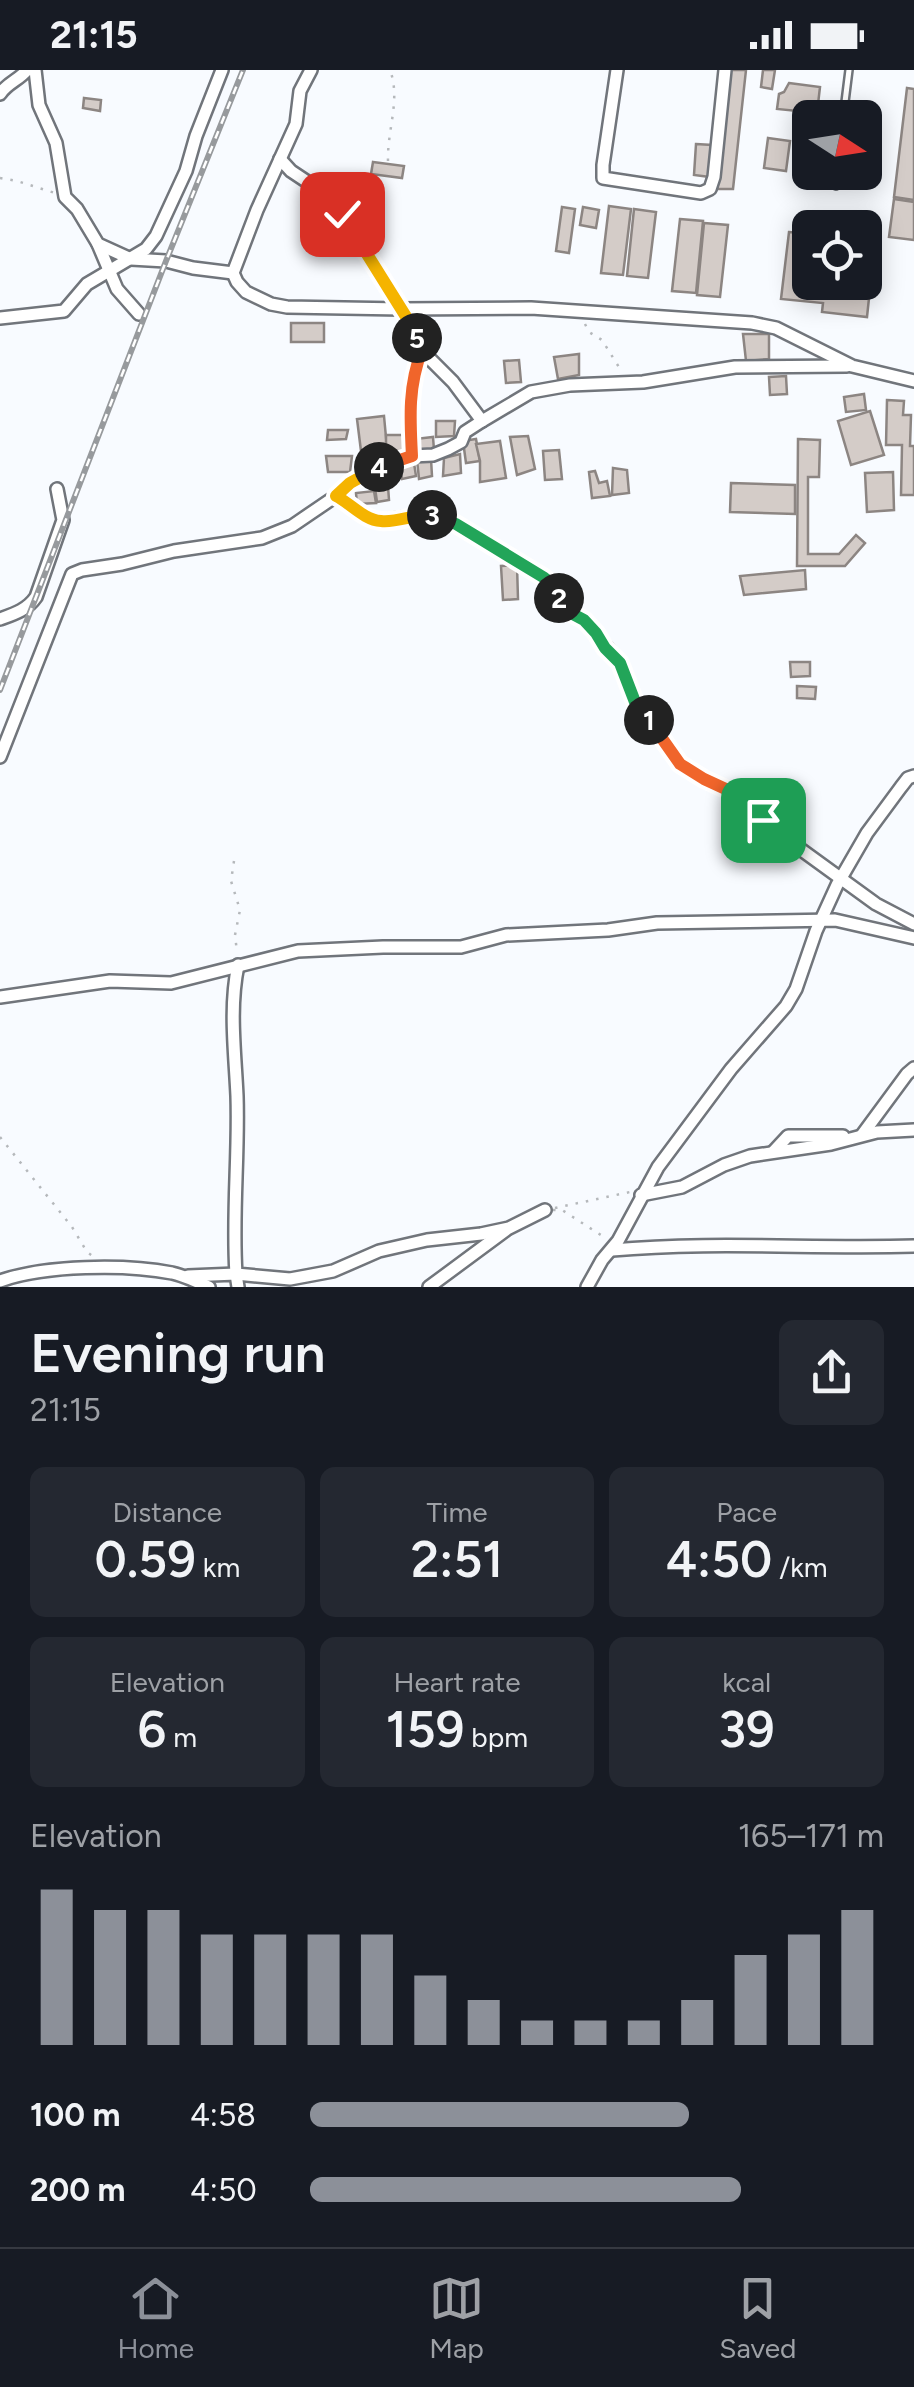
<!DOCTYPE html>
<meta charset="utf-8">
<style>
body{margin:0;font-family:Figtree,sans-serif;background:#242831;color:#f1f3f6;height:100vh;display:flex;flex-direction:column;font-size:38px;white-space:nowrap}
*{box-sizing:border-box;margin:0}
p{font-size:32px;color:#9ea1a6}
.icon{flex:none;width:55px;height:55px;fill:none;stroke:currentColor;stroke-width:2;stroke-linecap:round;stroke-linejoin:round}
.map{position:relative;height:1217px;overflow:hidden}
.sheet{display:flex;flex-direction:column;background:#171b24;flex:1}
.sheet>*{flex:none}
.needle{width:65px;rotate:102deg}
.fabs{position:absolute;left:792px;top:30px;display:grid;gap:20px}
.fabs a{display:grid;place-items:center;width:90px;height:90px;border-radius:15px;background:#171b24;box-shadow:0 5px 25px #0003;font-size:50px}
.pin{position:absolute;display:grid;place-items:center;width:85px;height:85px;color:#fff;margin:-42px;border-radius:20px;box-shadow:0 5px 15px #0006}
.km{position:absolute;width:50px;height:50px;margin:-25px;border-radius:50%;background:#222;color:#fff;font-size:28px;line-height:50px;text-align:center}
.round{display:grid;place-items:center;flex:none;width:105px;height:105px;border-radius:15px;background:#242831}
.headline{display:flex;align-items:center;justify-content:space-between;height:170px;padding:0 30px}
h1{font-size:55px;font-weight:600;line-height:75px}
.metrics{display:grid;grid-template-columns:repeat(3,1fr);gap:15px;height:170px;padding:10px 30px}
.metrics div{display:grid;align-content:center;border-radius:15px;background:#242831;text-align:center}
.metrics b{font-size:50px;font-weight:600}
.metrics small{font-size:28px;font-weight:400}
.metrics p{font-size:28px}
.chart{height:280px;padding:20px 30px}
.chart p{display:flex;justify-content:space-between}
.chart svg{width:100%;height:180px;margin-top:10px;stroke:#8c9099;stroke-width:6}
ul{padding:0 30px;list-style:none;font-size:32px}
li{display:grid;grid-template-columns:160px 120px 1fr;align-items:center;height:75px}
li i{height:25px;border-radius:12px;background:#8c9099}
.status{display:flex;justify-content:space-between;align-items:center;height:70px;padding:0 50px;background:#171b24;direction:ltr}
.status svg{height:28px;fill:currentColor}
.tab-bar{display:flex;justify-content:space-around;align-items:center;height:140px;border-top:2px solid #363941;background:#171b24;font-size:28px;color:#9ea1a6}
.tab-bar a{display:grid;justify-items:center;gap:5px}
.tab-bar .on{color:#8c9099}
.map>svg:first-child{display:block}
</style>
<div class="status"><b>21:15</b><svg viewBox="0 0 49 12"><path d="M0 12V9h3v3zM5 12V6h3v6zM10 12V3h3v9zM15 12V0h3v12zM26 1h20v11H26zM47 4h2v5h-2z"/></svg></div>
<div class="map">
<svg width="914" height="1217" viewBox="0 0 914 1217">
<rect width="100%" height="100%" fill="#f8fbff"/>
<g fill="#d4ccc8" stroke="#8c8582" stroke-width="2.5">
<polygon points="730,0 746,0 733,119 717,119"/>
<polygon points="763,0 775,0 772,19 761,17"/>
<polygon points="789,13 820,17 817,43 777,39 779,24 784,22"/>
<polygon points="907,18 914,19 914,130 894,127"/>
<polygon points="84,28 101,30 100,41 83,38"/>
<polygon points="768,68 790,71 786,101 764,98"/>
<polygon points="696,74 712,75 710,107 694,105"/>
<polygon points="373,92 404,96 402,108 371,104"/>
<polygon points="894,129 914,132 914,170 889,167"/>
<polygon points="609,136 631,139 623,205 601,203"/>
<polygon points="562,137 575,139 569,183 556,181"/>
<polygon points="583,137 599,140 596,158 580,155"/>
<polygon points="634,139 656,142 648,208 627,206"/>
<polygon points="680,149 703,151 696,223 672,221"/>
<polygon points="704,153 728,155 720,227 697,225"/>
<polygon points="789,162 810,164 810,212 865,212 865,170 875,172 867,247 822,242 823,233 781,229"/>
<rect x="291" y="253" width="33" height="19"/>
<polygon points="743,264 769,264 769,289 746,291"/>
<polygon points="579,284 579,305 558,309 554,287"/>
<polygon points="519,290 521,312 506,313 504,291"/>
<polygon points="786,306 787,324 770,325 769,307"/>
<polygon points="864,324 866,340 846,342 844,327"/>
<polygon points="887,330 904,331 903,345 911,345 910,376 914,376 914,425 901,425 902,375 886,375"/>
<polygon points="870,341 884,385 851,395 838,351"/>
<polygon points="384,346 387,378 361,381 357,349"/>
<polygon points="436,351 455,351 454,366 436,367"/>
<polygon points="328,360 348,360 346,369 327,370"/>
<polygon points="386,365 403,365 406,383 386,382"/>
<polygon points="528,366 535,399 517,405 510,367"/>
<polygon points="433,367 434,380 415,380 415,369"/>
<polygon points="476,369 480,391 466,393 463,371"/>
<polygon points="798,369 820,370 819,407 808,407 808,484 839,484 856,465 865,473 845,496 797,496"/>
<polygon points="500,371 506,408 480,412 480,391 476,374"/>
<polygon points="559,380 562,409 545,410 543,381"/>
<polygon points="460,384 461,403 443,406 444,388"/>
<polygon points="326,386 352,386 350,402 328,402"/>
<polygon points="431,389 432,406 419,409 417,390"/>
<polygon points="414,393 416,406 402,409 400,395"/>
<polygon points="613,398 627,400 629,423 612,425"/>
<polygon points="595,401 599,413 607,411 610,426 592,428 589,402"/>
<polygon points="893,402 894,440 867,442 865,403"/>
<polygon points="731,413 795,415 795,444 730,442"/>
<polygon points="388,416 389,430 377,432 375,418"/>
<polygon points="374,421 376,433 357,434 356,423"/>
<polygon points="517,495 518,529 503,530 501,496"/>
<polygon points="805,500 806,519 744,525 740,506"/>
<polygon points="790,592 810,592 810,606 791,607"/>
<polygon points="797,616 816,617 815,629 797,628"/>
</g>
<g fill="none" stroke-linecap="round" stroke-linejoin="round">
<g stroke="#71757b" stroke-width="10">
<g id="lane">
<polyline points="843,48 849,0"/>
<polyline points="836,116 837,102"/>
</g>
</g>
<g stroke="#71757b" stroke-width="16">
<g id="street">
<polyline points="35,0 39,35 56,73 65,127 77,139 98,174 131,189 166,191 193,198 233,203"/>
<polyline points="311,0 300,21 296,54 257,140 233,203 237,212 246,222 271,234 287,237 401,239 531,238 752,253 776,258 852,296 914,311"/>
<polyline points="617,0 603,95 603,108 701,123 710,119 714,107 725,0"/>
<path d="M0,24C7,13 19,10 27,0"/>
<polyline points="280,89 291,101 309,113 342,144 410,253 422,281 453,312 482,351"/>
<polyline points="98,174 117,219 139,244"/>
<polyline points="0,248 64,241 87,214 146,179 156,166 186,101 196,66 222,0"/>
<path d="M412,386C410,349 409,315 422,281"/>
<polyline points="336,426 350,413 395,390 412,386 433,385 448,379 461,372 465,362 482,351 531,322 570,315 643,312 735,297 847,296"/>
<path d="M0,549C14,544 27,540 36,527L63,450L57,419"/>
<polyline points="0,687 72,504 82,500 122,494 174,481 262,468 292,456 336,426 370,448 381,451 426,444 456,454 547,510 553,517 563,536 584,550 620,593 635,632 680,694 703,709 730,721 752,744 876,834 914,854"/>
<path d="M238,895C229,938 235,982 237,1026C239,1085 232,1145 236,1204L290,1209L333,1201L379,1181L427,1170L481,1164L509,1158L545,1140"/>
<polyline points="0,927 110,911 171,913 298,881 383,877 461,877 506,865 608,860 657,853 835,850 914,868"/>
<polyline points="862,1065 907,1004 914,998"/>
<polyline points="774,1081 788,1066 843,1066"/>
<polyline points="641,1125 682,1117 724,1095 750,1086 831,1074 877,1062 914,1060"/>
<path d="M612,1180C712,1171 813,1179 914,1176"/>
<polyline points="188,1206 236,1204 238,1217"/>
<path d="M0,1211C45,1195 125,1194 172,1203C185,1206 197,1212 209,1217"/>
<polyline points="429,1217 506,1160"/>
<polyline points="587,1217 602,1190 618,1171 658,1097 731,999 786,936 796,919 816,861 837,815 867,763 901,717 908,708 914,706"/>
</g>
</g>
<g stroke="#b5b8bb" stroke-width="2.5" stroke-dasharray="2.5 8" stroke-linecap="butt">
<path d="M388,91C387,60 401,29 390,0"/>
<polyline points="0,108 17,111 55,123"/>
<polyline points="585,254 589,262 602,270 622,302"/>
<polyline points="234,791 231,811 240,840 235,865 237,882"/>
<polyline points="0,1067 72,1157 87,1182 94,1187"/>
<polyline points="555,1138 630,1122"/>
<polyline points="553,1140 562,1140 607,1169"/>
</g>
<use href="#lane" stroke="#fff" stroke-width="5"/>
<use href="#street" stroke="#fff" stroke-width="11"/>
<g stroke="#979a9d" stroke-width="6">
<polyline id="rail" points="0,620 166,191 243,0"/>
</g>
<use href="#rail" stroke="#fff" stroke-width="2.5" stroke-dasharray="8" stroke-linecap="butt"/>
</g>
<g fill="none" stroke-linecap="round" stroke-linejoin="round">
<g stroke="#fff" stroke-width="20">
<polyline id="split-1" points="649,650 680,694 704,709 730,721 752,744 763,750"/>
</g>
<g stroke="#fff" stroke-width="20">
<polyline id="split-2" points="559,528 567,541 584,550 596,563 605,578 620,593 635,632 649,650"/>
</g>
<g stroke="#fff" stroke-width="20">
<polyline id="split-3" points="432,445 456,454 543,507 552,514 559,528"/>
</g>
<g stroke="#fff" stroke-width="20">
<path id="split-4" d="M379,397L350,413L336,426C350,433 364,450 381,451C397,453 414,444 432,445"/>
</g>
<g stroke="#fff" stroke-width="20">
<path id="split-5" d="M379,397L412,386C410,348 408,316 422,280L417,268"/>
</g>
<g stroke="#fff" stroke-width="20">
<polyline id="split-6" points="342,144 410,253 417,268"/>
</g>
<use href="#split-1" stroke="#f0652b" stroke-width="12"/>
<use href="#split-2" stroke="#22a559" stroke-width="12"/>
<use href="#split-3" stroke="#22a559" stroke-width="12"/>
<use href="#split-4" stroke="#f5b400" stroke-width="12"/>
<use href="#split-5" stroke="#f0652b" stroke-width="12"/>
<use href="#split-6" stroke="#f5b400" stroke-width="12"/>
</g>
</svg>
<div class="fabs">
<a><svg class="needle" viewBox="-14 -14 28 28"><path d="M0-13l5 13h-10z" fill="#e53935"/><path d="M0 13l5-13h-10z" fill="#9ea1a6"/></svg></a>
<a><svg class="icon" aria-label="locate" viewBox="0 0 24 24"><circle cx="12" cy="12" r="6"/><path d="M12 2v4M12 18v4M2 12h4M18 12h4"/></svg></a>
</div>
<div class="pin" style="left:763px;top:750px;background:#1e9e55"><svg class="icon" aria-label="arrive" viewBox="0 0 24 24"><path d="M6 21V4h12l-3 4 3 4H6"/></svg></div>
<div class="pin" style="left:342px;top:144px;background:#d93025"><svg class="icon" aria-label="check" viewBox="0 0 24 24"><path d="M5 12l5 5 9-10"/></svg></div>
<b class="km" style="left:649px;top:650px">1</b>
<b class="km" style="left:559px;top:528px">2</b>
<b class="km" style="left:432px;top:445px">3</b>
<b class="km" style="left:379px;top:397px">4</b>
<b class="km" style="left:417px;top:268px">5</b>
</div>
<section class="sheet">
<div class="headline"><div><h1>Evening run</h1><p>21:15</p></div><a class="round"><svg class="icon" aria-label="share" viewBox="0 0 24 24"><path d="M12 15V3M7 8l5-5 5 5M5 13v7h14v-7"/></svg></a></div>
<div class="metrics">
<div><p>Distance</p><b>0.59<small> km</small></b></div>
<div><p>Time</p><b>2:51</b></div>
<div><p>Pace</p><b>4:50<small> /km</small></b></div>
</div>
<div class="metrics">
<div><p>Elevation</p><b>6<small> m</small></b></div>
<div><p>Heart rate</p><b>159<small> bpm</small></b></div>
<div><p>kcal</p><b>39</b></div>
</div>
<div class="chart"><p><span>Elevation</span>165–171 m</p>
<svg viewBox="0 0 160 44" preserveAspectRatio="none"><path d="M5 44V6M15 44V11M25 44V11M35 44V17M45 44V17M55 44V17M65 44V17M75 44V27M85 44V33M95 44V38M105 44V38M115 44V38M125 44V33M135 44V22M145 44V17M155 44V11"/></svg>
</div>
<ul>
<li><b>100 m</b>4:58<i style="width:66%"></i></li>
<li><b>200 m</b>4:50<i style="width:75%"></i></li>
</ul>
</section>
<nav class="tab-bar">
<a class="on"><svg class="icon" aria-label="home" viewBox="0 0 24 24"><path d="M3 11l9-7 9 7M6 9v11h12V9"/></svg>Home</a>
<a><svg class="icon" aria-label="map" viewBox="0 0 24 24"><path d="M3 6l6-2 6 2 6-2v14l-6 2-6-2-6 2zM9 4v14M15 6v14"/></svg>Map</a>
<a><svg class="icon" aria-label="saved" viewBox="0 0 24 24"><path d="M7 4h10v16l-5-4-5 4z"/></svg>Saved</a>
</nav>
